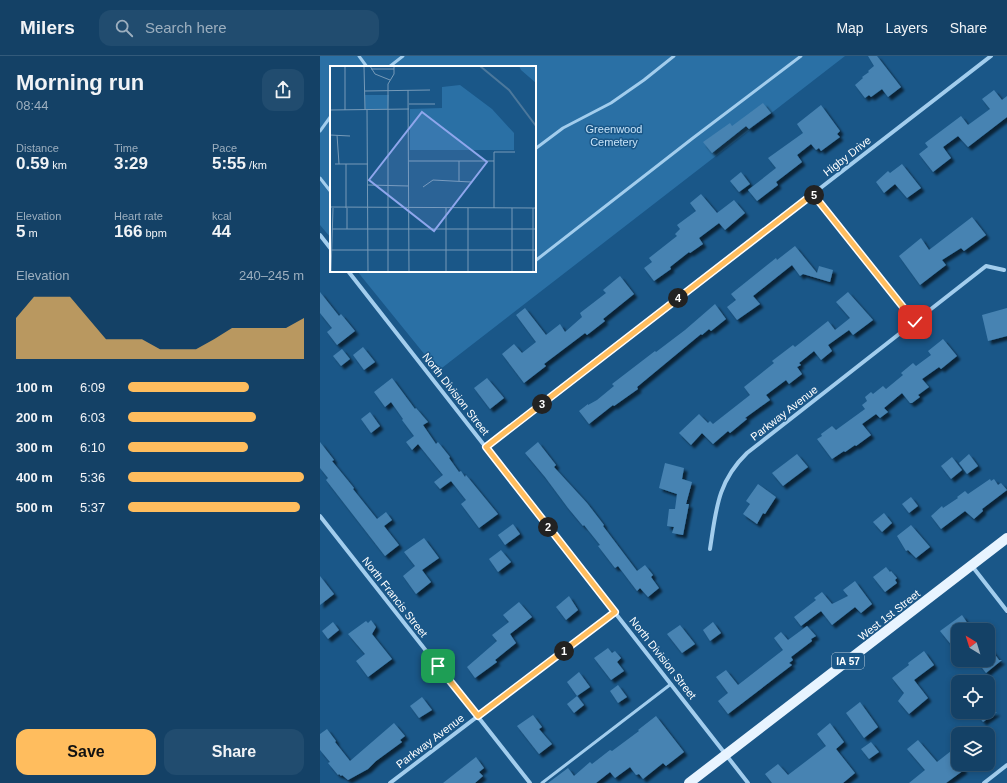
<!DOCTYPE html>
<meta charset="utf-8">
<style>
body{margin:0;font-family:Arial,sans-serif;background:#214c6f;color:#f1f3f6;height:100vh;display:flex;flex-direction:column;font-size:15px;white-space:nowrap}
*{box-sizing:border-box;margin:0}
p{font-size:13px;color:#9dafbf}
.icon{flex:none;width:22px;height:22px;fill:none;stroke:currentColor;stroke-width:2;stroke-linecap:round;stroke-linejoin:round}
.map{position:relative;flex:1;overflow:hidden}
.details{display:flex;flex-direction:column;background:#144166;width:320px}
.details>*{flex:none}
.needle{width:26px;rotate:322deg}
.tools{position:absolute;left:631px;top:567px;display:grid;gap:8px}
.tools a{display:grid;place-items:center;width:44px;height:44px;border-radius:8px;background:#144166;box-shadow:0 2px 6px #0003,0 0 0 1px #335a7a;font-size:20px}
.pin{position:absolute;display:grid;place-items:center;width:34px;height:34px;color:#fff;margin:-17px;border-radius:8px;box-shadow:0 2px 6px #0006}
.km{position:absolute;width:20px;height:20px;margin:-10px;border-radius:50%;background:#222;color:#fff;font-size:11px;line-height:20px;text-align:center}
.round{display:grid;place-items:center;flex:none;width:42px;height:42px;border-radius:12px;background:#214c6f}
.head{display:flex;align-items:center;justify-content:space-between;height:68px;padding:0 16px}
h1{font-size:22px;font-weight:800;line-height:30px}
.metrics{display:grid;grid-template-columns:repeat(3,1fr);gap:6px;height:68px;padding:4px 16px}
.metrics div{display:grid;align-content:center}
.metrics b{font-size:17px;font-weight:800}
.metrics small{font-size:11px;font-weight:400}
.metrics p{font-size:11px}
.chart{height:112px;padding:8px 16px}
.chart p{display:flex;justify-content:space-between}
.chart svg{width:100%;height:72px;margin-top:4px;fill:#ffbd5e;opacity:.7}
.primary-button{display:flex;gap:8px;margin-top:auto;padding:8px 16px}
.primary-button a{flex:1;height:46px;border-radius:12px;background:#ffbd5e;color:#111;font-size:16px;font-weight:800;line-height:46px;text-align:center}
.primary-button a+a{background:#214c6f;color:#f1f3f6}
ul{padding:0 16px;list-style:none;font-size:13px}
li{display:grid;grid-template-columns:64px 48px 1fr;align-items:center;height:30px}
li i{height:10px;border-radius:5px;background:#ffbd5e}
header{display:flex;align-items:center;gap:24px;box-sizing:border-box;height:56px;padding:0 20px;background:#144166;border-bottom:1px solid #335a7a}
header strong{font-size:19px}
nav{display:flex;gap:22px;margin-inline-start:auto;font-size:14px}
.search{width:280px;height:36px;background:#214c6f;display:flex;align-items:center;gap:10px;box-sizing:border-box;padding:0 14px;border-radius:12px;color:#9dafbf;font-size:15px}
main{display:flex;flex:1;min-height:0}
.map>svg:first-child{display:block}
</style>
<header>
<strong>Milers</strong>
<div class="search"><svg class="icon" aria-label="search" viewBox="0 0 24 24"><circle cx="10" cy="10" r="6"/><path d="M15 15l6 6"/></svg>Search here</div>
<nav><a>Map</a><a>Layers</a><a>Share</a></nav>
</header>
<main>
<section class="details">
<div class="head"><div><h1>Morning run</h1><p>08:44</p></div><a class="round"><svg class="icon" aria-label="share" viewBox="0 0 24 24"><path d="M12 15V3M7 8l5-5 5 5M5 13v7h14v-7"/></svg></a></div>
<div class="metrics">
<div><p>Distance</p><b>0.59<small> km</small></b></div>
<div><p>Time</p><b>3:29</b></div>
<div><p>Pace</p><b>5:55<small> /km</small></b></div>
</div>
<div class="metrics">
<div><p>Elevation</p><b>5<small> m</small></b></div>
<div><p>Heart rate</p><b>166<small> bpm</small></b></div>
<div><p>kcal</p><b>44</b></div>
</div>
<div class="chart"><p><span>Elevation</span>240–245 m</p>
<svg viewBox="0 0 160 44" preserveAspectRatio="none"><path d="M0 44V19L10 6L20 6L30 6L40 19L50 32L60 32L70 32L80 38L90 38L100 38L110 32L120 25L130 25L140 25L150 25L160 19V44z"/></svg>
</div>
<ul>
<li><b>100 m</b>6:09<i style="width:69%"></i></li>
<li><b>200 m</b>6:03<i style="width:73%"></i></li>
<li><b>300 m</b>6:10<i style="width:68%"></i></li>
<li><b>400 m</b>5:36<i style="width:100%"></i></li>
<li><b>500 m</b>5:37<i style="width:98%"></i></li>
</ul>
<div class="primary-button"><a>Save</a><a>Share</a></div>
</section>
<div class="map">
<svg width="687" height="727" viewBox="0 0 687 727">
<defs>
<filter id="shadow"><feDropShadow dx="3.5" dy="3.5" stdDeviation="1" flood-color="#0009"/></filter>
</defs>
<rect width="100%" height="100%" fill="#1a5788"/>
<polygon fill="#2a70a5" points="0,0 525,0 118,315 37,215 215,215 215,11 11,11 11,182 0,169"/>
<g fill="#4783b2" filter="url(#shadow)">
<polygon points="548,0 557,0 581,31 568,41 562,33 551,41 549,39 545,42 535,29 543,22 542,21 549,16 548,15 554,10"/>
<polygon points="674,34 682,44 687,40 687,61 648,91 638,80 623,91 631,102 613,116 599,98 608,91 605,87 641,60 648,69 670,53 662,43"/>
<polygon points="443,47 451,57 429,73 426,70 392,97 383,86 410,67 412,70"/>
<polygon points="501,49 520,75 517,78 520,81 501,95 499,92 496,94 491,88 477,99 482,106 456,126 458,129 437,145 428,134 456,112 448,102 483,77 477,68"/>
<polygon points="582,108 601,132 587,142 575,128 564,137 556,126 568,115 570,117"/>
<polygon points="421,116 430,128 419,136 410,125"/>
<polygon points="381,138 397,157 414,144 425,157 405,174 399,167 379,182 383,188 370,197 369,196 350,211 351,213 334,225 324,212 332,206 329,202 357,180 355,178 360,173 357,169 376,155 370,147"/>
<polygon points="652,161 666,179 644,195 641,192 622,204 626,209 600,229 579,200 601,182 609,194"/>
<polygon points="475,190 497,217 499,210 513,214 510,226 483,218 480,220 472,209 433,240 440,248 417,264 407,251 416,244 411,238 456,202 457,204"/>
<polygon points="300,220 314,238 283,263 285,265 267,279 265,277 224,308 226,310 204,327 182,298 194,288 202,297 216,286 196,259 205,252 226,279 240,268 245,276 262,261 260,257 286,237 283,234"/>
<polygon points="0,236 19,260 21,258 35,275 17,289 7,276 12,272 0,257"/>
<polygon points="528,236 553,264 533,279 529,274 508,289 512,295 501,304 494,295 479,307 481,309 477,311 482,318 469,328 466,324 446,339 450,344 425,362 427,363 410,377 408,375 393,388 382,377 371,389 359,377 379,358 388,367 390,365 393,368 430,339 424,331 454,307 452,305 473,289 475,291 508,265 515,274 530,262 516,246"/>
<polygon points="395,248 406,263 391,275 389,273 382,279 381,278 317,331 318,333 294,350 293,349 269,368 259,355 268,348 268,349 277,344 294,330 292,328 335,295 336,296 365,274"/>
<polygon points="687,252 687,280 668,285 662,259"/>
<polygon points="623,283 637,300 621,313 619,311 602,323 609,331 598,339 600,341 592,347 590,347 582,337 564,352 568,356 560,362 556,358 542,368 551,379 536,390 535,389 525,396 524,395 512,403 497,383 502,380 501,378 512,370 516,374 545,353 542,349 547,345 545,341 551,336 553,338 563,330 566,333 583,319 581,317 593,307 596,310 611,299 608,295"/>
<polygon points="43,291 55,306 44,314 33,299"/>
<polygon points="22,293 30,303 21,310 13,300"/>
<polygon points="72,322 95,353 96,352 108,366 103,369 116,388 118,386 130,401 129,402 139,416 141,415 145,421 146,419 178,458 159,472 141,448 146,444 131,425 120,433 114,426 123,419 98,388 92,394 86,386 94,380 82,364 83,363 71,346 65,351 54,336"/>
<polygon points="167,322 184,342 170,353 154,332"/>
<polygon points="50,356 60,370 51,377 41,363"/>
<polygon points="0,386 14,404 12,405 34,432 33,433 57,463 66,456 72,464 64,470 79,489 65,500 6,424 8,422 0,412"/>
<polygon points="218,386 236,409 234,411 267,447 284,469 283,470 317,515 325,509 333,519 331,521 339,532 328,541 320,532 317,535 298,510 295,512 278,490 280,489 264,469 263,470 248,452 225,421 205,397"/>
<polygon points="477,398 488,411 463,430 452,417"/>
<polygon points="649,398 658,410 647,418 639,407"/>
<polygon points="632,401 642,414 631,423 621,410"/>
<polygon points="345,407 364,412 362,423 372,426 366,448 369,448 363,479 352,477 354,471 347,470 349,453 355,453 357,438 339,432"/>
<polygon points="670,423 671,425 674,423 678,429 681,427 687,434 662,453 663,455 654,463 645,455 621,473 611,460 622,450 623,452 638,442 637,441 645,435 648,438"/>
<polygon points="438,428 456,441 445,458 443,457 437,468 423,458 430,448 426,445"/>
<polygon points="591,441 598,450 589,457 582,448"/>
<polygon points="564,457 572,467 562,476 553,466"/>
<polygon points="193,468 200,478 185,489 178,479"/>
<polygon points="591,469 610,491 596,502 588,494 586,495 577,480"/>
<polygon points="104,482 119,502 102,514 111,526 96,538 83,520 95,510 84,496"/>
<polygon points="181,494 191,506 178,516 169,503"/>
<polygon points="566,511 570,516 571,515 577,522 575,524 577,527 565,536 553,521"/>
<polygon points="0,520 14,538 0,549"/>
<polygon points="535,525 552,548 541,557 535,551 512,569 501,555 481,570 474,561 496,544 494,542 502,536 512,548 528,540 523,534"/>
<polygon points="249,540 258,554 246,564 236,551"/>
<polygon points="199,546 212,561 190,578 196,587 175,604 177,606 155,622 147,611 177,585 172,579 189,566 183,559"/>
<polygon points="642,559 652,574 638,574 638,587 633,591 620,575"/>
<polygon points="51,564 56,571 52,578 72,603 48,621 36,605 45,598 28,578 46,565 48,567"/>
<polygon points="13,566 19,574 8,583 2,575"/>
<polygon points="393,566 401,577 390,585 383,574"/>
<polygon points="360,569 375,588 362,597 347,578"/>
<polygon points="487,570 496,580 491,583 492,585 471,601 473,604 469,607 472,609 408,658 398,645 408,637 396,621 406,614 418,629 463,594 454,582 461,576 468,584"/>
<polygon points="668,589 679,604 682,604 666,617 656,604 668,604"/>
<polygon points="288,592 292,597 295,595 301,602 297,606 304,615 291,624 274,602"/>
<polygon points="604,595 614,609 594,624 608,642 589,658 578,645 584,637 572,622 589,609 588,607"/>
<polygon points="259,616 270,631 257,640 247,626"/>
<polygon points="298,629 307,641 298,647 290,635"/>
<polygon points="257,640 264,649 254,657 247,648"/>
<polygon points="102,641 112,654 99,662 90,650"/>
<polygon points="540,646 558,671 544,682 526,657"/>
<polygon points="655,656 677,656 663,666"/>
<polygon points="213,659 222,671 219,673 232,688 219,698 197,670"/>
<polygon points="336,660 364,696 346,710 343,707 323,723 319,718 316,719 310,711 295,722 290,716 276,727 228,727 248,712 254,720 270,706 272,708 290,694 292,695 319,675 318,674"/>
<polygon points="74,667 85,680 80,684 82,686 56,705 48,713 28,724 22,719 21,720 19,718 18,719 8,707 10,706 0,694 0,678 7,673 16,685 15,686 30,705"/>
<polygon points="510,667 524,686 516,693 535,717 523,727 452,727 445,718 458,708 468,719 506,690 497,678"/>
<polygon points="598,684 617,706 631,695 638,705 638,708 640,708 644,714 626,727 589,727 605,714 587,693"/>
<polygon points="551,686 559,696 549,703 541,693"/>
<polygon points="156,701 164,712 159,716 163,720 155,727 123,727"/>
</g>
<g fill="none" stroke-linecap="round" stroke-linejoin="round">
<g stroke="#a2cded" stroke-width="3">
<polyline points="39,0 47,11"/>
<polyline points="69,11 83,0"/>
<polyline points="0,75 11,60"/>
<polyline points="215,93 243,72 291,47 324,24 354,0"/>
<polyline points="0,122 11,136"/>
<polyline points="215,205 373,82 481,0"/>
<polyline points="222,727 351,628"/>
</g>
<g stroke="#a2cded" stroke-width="4">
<polyline points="493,138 595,266"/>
<polyline points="0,179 11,193"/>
<polyline points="28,215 428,727"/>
<polyline points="166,391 671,0"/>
<polyline points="0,460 210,727"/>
<path d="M390,493C396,455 397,426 427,397L666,210L684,214"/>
<polyline points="652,510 687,555"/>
<polyline points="70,727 295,556"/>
<polyline points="664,727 687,709"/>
</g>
<polyline stroke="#e8f4ff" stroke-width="10" points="369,727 687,482"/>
</g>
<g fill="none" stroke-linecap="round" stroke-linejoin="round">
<g stroke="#fff" stroke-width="8">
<polyline id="route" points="118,610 158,660 295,556 166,391 493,138 595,266"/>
</g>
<use href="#route" stroke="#ffbd5e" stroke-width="5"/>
</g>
<g text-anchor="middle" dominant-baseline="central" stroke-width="3" stroke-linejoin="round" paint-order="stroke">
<rect fill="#1a5788" stroke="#bacddb" stroke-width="1" x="512" y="597" width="32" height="16" rx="3"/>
<g font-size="10" font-weight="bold" fill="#fff">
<text x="528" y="605">IA 57</text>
</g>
<g font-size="11" fill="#c8e4f9" stroke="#1a5788">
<text x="294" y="73">Greenwood<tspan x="294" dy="13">Cemetery</tspan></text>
</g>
<g font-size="11" fill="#fff" stroke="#1a5788">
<text transform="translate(527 100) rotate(-38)">Higby Drive</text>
<text transform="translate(136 338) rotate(52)">North Division Street</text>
<text transform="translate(464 357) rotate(-38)">Parkway Avenue</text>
<text transform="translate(75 541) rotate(52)">North Francis Street</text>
<text transform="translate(569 559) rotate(-38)">West 1st Street</text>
<text transform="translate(343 602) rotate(52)">North Division Street</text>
<text transform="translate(110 685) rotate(-37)">Parkway Avenue</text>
</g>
</g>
<g transform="translate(10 10)">
<rect width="206" height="206" fill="#1a5788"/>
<path d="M189,0H206V17L191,4ZM130,19L162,43L184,67V84H80V43L112,42V21ZM35,29H59L58,43L35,44Z" fill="#2a70a5"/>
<path fill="none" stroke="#4c789c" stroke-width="2" d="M150,0L179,24L206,60"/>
<path fill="none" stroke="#769ab8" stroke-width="1" d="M34,0L35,44M40,0L45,8L60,14M41,3H64M78,24L79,206M35,25L100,24M79,38H105M37,43L38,206M0,44L79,43M15,44V0M0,69L20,70M7,69L9,98M79,95H164M129,95V115M5,98H38M38,119L79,120M93,121L103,114L141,116M0,141L206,142M16,142V98M164,142V86H185M2,163H206M17,163V142M1,184H206M116,205V142M138,205V142M1,206L3,142M58,206V18L64,8V0M84,206H206M182,206V142M203,206V142"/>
<path fill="#8ea6ec" fill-opacity="0.15" stroke="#8ea6ec" stroke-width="2" d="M92,46L157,96L104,165L39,114Z"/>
<rect width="206" height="206" fill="none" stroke="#fff" stroke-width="2"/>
</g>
</svg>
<div class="tools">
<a><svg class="needle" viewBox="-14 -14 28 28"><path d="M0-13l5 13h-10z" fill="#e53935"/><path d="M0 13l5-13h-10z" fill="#9dafbf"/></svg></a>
<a><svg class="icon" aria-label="locate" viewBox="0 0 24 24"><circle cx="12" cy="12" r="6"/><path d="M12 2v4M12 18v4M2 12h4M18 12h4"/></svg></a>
<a><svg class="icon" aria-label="layers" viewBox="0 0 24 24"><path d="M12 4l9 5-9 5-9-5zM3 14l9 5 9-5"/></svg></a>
</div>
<div class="pin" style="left:118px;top:610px;background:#1e9e55"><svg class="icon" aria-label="arrive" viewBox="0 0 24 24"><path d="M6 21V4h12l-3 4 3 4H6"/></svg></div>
<div class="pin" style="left:595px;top:266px;background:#d93025"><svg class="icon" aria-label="check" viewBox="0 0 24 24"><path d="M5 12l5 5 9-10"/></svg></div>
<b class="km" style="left:244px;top:595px">1</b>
<b class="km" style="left:228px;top:471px">2</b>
<b class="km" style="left:222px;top:348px">3</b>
<b class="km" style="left:358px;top:242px">4</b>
<b class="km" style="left:494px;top:139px">5</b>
</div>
</main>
